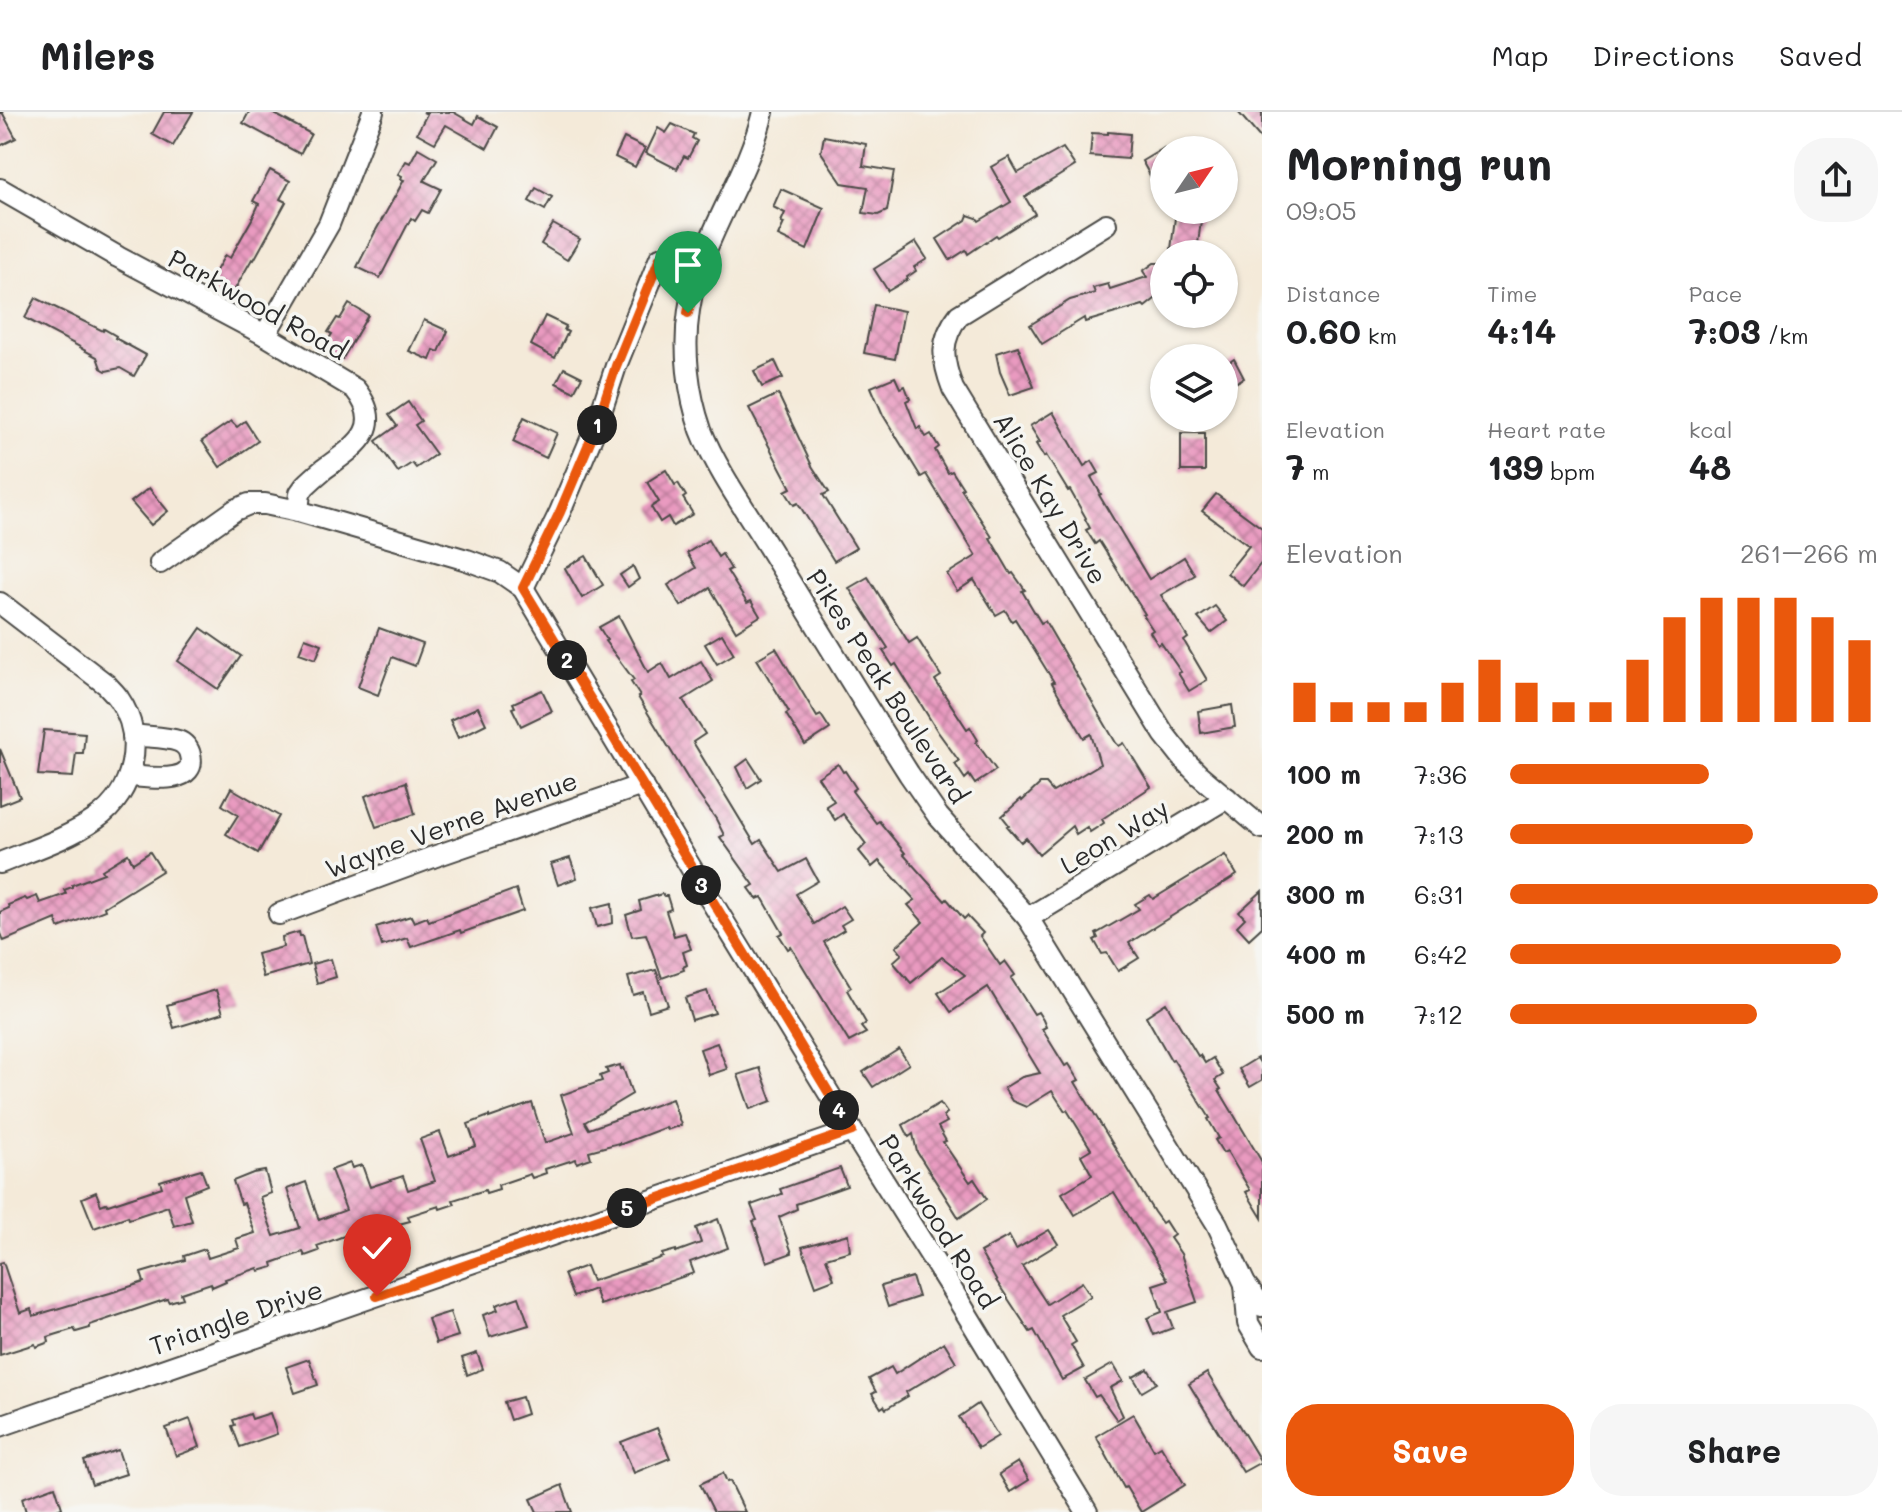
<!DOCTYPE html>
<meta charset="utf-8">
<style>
body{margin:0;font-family:Mali,sans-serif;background:#f6f6f6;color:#202124;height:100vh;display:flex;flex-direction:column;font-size:30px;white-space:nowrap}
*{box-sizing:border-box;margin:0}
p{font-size:26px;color:#757577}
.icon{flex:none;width:44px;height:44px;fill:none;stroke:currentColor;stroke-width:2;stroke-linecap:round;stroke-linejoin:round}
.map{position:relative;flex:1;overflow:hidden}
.panel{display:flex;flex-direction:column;background:#fff;width:640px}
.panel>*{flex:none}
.needle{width:52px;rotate:55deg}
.fabs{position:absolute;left:1150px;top:24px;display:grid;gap:16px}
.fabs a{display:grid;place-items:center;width:88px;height:88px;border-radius:50%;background:#fff;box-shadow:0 2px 6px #0004;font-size:40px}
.pin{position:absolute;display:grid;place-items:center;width:68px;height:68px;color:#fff;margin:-82px -34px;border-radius:50% 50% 50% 0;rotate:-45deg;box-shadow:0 0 8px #0007}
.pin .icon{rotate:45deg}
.km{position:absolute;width:40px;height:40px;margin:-20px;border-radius:50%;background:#222;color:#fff;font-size:22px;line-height:40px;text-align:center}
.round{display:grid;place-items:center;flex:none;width:84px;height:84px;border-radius:32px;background:#f6f6f6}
.head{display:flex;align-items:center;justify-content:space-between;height:136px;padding:0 24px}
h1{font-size:44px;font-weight:700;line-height:60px}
.stats{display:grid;grid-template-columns:repeat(3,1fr);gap:12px;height:136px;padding:8px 24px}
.stats div{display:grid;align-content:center}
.stats b{font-size:34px;font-weight:700}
.stats small{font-size:22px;font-weight:400}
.stats p{font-size:22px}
.chart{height:224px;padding:16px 24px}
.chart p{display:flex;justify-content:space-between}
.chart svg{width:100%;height:144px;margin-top:8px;stroke:#ea580c;stroke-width:6}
.primary-button{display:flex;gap:16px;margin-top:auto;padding:16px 24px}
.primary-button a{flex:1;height:92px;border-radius:32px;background:#ea580c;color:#fff;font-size:32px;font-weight:700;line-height:92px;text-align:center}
.primary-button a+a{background:#f6f6f6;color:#202124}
ul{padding:0 24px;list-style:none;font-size:26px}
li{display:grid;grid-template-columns:128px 96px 1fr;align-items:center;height:60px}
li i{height:20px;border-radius:10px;background:#ea580c}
header{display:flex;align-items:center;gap:48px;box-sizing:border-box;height:112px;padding:0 40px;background:#fff;border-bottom:2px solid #e0e0e0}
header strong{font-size:38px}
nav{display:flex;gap:44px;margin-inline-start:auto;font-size:28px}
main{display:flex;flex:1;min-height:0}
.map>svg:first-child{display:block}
</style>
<header>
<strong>Milers</strong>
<nav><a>Map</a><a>Directions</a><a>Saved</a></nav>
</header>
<main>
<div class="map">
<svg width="1262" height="1400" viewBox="0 0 1262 1400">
<defs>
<pattern id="building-cross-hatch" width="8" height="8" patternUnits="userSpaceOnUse" patternTransform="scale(2)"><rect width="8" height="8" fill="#e99ac0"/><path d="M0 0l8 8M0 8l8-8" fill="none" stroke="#bd7e9c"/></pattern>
</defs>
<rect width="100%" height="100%" fill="#f6f6f2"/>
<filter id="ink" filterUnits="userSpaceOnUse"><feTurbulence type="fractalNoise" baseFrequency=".0125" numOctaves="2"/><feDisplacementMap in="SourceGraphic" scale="16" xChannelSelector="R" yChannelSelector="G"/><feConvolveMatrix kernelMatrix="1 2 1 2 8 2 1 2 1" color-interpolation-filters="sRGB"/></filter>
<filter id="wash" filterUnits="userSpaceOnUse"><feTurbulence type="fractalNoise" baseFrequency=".006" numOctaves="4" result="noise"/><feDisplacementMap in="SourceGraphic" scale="32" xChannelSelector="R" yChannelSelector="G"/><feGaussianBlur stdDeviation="1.8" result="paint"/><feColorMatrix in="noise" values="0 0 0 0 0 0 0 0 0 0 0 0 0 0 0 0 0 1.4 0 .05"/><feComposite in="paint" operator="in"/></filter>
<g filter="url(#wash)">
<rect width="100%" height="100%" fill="#f4ead9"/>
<g id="blocks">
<g fill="url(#building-cross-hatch)">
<polygon points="0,0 2,0 16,26 0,34"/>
<polygon points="164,0 193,0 173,34 152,22"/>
<polygon points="249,0 271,0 311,22 300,42 243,11"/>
<polygon points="423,0 453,0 474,12 478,4 498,15 487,36 446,13 435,31 417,21 427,2"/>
<polygon points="1238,0 1262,0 1262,28"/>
<polygon points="672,12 694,22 692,26 697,29 688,46 684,44 677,57 646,41 658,16 666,21"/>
<polygon points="1108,20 1130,22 1128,47 1090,44 1092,21 1108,22"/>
<polygon points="824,24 866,32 863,54 894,59 887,99 878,103 863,101 868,75 842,71 821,40"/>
<polygon points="624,26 645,36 635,55 615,45"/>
<polygon points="418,36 437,47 424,69 441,77 428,101 422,98 415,109 411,106 380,166 357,155 375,120 404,68 401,67 402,64 398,62 406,49 410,51"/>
<polygon points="1063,36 1075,54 1025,85 1035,102 998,125 996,123 968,142 966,138 950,148 937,127 966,108 968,103 977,106 979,109 1011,90 991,55 1009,45 1018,61"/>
<polygon points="1164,36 1164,60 1152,67 1142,49"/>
<polygon points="270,58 290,69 280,87 286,90 254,148 252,147 235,177 238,179 231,190 206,176 225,143 230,146 252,107 259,92 253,89"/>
<polygon points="536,76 552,85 545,98 529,89"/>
<polygon points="781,77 824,96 807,138 778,124 784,111 781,110 785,101 773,95"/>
<polygon points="1176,98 1202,100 1197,140 1171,137"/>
<polygon points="553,112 580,127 567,148 541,132"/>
<polygon points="916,130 927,147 914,155 916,159 907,165 908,167 888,179 874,157"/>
<polygon points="1154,151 1159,151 1164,157 1164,189 1160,183 1145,195 1143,193 1085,210 1084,206 1042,232 1030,213 1070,188 1095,181 1093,176 1108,172 1110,177 1147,165 1143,159"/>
<polygon points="36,186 103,219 104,217 116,224 115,226 146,243 134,264 120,256 106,259 101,256 97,245 82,237 82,236 25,206"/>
<polygon points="349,192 368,203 342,248 323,237 332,222 328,220 337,206 340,207"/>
<polygon points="874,193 904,199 895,247 864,241"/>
<polygon points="545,204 566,214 564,218 568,220 555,246 531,233"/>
<polygon points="424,208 448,219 439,240 434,238 430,248 409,239"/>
<polygon points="1018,234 1034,275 1010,283 1000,260 996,241"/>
<polygon points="1234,247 1244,266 1224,277 1224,254"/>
<polygon points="775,249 783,266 762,275 754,259"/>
<polygon points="564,256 582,265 574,280 556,271"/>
<polygon points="895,265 900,276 905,274 910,287 906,289 917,317 920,315 926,325 931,322 939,335 935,338 948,361 952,359 963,376 961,377 992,425 990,426 1011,462 1013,461 1025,478 1022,479 1041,511 1045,509 1116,631 1119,634 1124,631 1151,675 1102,707 1104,711 1090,720 1087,715 1076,722 1072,714 1039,742 1026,726 1021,730 1007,714 1009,713 1002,704 1021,687 1022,689 1040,672 1046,672 1053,680 1100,652 1091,622 1084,626 1052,571 1054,570 1015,507 1012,509 1005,498 996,503 974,468 957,479 947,462 976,444 926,362 921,365 883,303 871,275"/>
<polygon points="778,282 812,354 829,380 823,383 856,436 834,449 798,391 794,393 785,379 791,376 749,296"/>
<polygon points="408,290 421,309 415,313 436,342 416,356 412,351 398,360 376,329 397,314 389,303"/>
<polygon points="1053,300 1084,354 1092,349 1099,361 1091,365 1101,382 1099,383 1149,467 1184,445 1195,463 1161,483 1188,526 1184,529 1207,568 1189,579 1178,561 1181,560 1161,531 1158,533 1150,520 1153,518 1143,503 1145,502 1099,429 1095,432 1086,418 1090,416 1085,407 1086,406 1070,378 1068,379 1046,343 1044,345 1036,332 1040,330 1030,314"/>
<polygon points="524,305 557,321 546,346 513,330"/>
<polygon points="231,309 237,315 245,309 258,329 220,355 202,329"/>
<rect x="1181" y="321" width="24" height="38"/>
<polygon points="666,358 675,373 678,371 686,384 683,386 693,402 673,414 668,405 660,410 651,395 659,390 647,370"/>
<polygon points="149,376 168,399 151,413 131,390"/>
<polygon points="1216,382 1262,416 1262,450 1243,474 1227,461 1249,434 1202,399"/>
<polygon points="708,428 718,445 722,442 731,457 727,459 747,491 751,489 760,504 736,519 710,476 681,494 668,473 696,456 687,441"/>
<polygon points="586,444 603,473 582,486 565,456"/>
<polygon points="633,454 639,467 628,475 620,463"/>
<polygon points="868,465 909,531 917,526 941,564 935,568 967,617 970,615 978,628 976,630 996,658 975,672 969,663 965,667 955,652 959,649 938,620 896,552 893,554 883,539 888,536 849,476"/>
<polygon points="1215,494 1227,509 1211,521 1198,506"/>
<polygon points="619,504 648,560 662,551 671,567 701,549 713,569 683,588 705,622 693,630 755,732 761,728 782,760 806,747 818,769 796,782 814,812 842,794 851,807 841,813 844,818 824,830 851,875 847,878 866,911 861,915 866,921 849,930 791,835 788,837 779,823 783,821 762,785 757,787 749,776 754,773 720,725 724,723 716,707 693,675 638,585 640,584 631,570 634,568 605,529 607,528 599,515"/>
<polygon points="201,516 241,544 218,577 178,549"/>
<polygon points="379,516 423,532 415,554 392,545 378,583 358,575"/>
<polygon points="722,522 734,542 717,552 705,532"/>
<polygon points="305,526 322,532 316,547 299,541"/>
<polygon points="776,536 817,605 821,603 830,617 805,633 786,602 789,600 757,547"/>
<polygon points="542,578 552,599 521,614 512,596 515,595 513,591"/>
<polygon points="1232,593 1235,615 1201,621 1198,599"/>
<polygon points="478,595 486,612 458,626 450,608"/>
<polygon points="44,618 85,621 83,641 76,641 73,665 38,663"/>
<polygon points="0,637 20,685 0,693"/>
<polygon points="748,647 761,667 747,676 737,655"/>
<polygon points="838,652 843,660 845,659 856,676 852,679 876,711 879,709 905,741 903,742 945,789 947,787 964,807 967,804 983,821 980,824 1000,853 1005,849 1015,863 1011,866 1034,902 1038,900 1043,908 1046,915 1042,917 1065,954 1069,952 1079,968 1075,970 1154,1100 1162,1111 1165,1109 1174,1123 1170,1126 1181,1142 1197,1190 1167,1200 1173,1216 1154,1223 1147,1206 1162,1200 1153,1173 1168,1168 1114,1080 1075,1103 1062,1081 1092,1063 1081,1043 1091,1037 1067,998 1065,999 1052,979 1026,995 1012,989 1004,976 1022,965 1040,961 988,875 951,900 938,881 965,863 942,845 911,871 893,850 902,842 896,835 923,810 908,793 915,788 879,749 872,755 859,739 866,732 843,702 835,708 826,694 834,689 818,665"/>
<polygon points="406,670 415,702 376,715 365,684"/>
<polygon points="231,676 279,704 258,741 226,722 238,703 222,693"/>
<polygon points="150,740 162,759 104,795 105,798 59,816 56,807 4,829 0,819 0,800 9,796 8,793 25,786 27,788 37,784 40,791 66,782 64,778 72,775 72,773 104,761 102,758 128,742 133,751"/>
<polygon points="1225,743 1237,763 1129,831 1139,846 1118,859 1107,841 1102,842 1094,828 1098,826 1096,822 1139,797 1135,792 1150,783 1153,787"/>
<polygon points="570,746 577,766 558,773 551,752"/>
<polygon points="516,777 523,799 461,821 460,818 411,835 407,826 382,834 376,815 411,804 414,810 427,805 429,809"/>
<polygon points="1262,779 1262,815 1249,827 1237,814 1245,806 1239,800"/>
<polygon points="662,782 664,784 667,784 671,797 666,799 674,824 685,821 691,837 683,840 687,853 683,855 684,858 662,866 646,822 632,824 626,803 641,798 639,789"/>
<polygon points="612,791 613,811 597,815 592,796"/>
<polygon points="299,820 300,824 302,824 309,852 263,865 257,842 283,835 282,825"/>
<polygon points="331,847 336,865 317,871 312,852"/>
<polygon points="656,858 668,893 649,899 643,880 633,883 628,865"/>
<polygon points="216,878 223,901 174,916 167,893"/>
<polygon points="707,879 715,901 692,908 685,886"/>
<polygon points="1166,891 1198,944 1200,943 1205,951 1213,946 1223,963 1215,968 1221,977 1219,978 1262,1050 1262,1106 1246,1080 1250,1078 1227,1039 1223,1041 1215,1028 1219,1026 1208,1007 1210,1006 1173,947 1171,948 1146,904"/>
<polygon points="717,931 727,957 709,963 700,937"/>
<polygon points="899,937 909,952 873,975 863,960"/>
<polygon points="1257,946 1262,954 1262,968 1250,975 1239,957"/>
<polygon points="620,953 621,957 623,956 632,982 585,1010 589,1017 672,987 681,1013 667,1018 666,1015 619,1033 619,1031 589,1039 591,1046 577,1051 576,1047 545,1057 546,1061 532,1066 530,1062 498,1073 499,1077 486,1081 485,1078 453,1088 455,1092 440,1097 439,1094 408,1104 410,1109 395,1113 394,1109 344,1124 317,1134 319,1139 305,1144 303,1140 272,1151 273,1155 259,1159 258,1156 225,1167 226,1169 212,1175 211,1171 181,1181 183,1186 169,1190 167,1187 90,1213 90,1216 76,1220 74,1217 48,1225 49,1230 36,1235 35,1232 0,1243 0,1151 3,1150 20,1201 31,1197 33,1204 110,1181 144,1170 141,1161 185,1148 184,1144 205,1137 208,1146 239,1136 236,1127 255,1121 244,1091 241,1092 233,1069 253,1061 265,1059 271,1081 260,1085 274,1124 300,1116 287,1077 306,1070 319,1108 346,1098 331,1058 350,1051 352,1056 362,1053 370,1075 403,1064 408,1078 435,1069 420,1027 440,1020 449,1044 476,1034 468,1012 489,1004 489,1006 532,991 545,1031 574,1021 561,983 602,969 600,964 608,961 606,957"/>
<polygon points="760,956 772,989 750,997 738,963"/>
<polygon points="940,991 947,1001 943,1004 947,1010 938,1015 946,1029 943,1030 970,1070 974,1067 987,1087 959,1106 917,1040 913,1022 909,1025 903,1013"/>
<polygon points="840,1056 847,1074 796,1092 797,1097 779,1105 792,1141 767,1150 753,1109 757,1108 751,1093 782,1082 780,1077"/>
<polygon points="201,1057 207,1073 184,1082 192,1109 174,1114 168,1094 129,1107 128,1104 94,1116 82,1086 96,1080 101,1093 106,1091 108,1093 162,1075 160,1069"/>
<polygon points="718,1107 728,1136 690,1150 694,1161 600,1193 594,1177 573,1185 564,1162 586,1154 592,1169 643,1152 663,1145 662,1142 676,1138 676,1140 701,1131 696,1116"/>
<polygon points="1049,1118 1058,1132 1022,1154 1047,1192 1082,1170 1091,1184 1060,1203 1076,1230 1071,1233 1084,1256 1062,1268 1034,1218 1030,1220 997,1170 980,1140 1009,1124 1016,1137"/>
<polygon points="848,1122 850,1139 826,1146 834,1167 816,1174 802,1135"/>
<polygon points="912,1165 918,1185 888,1195 881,1174"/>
<polygon points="519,1185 529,1213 490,1225 483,1203 498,1198 496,1193"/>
<polygon points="450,1200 458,1224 436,1231 428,1207"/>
<polygon points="944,1230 956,1250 906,1280 908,1284 886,1297 884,1294 881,1296 872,1282 876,1280 869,1267 891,1255 895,1262"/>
<polygon points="477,1241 483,1257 467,1263 462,1246"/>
<polygon points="309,1247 318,1273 295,1281 286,1255"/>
<polygon points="1113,1252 1123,1269 1110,1276 1123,1304 1117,1308 1099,1283 1095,1285 1085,1268"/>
<polygon points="1148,1257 1157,1271 1142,1280 1133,1265"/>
<polygon points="1207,1261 1261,1350 1243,1360 1189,1272"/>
<polygon points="522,1285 527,1302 510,1308 504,1290"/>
<polygon points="978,1292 998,1324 978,1336 959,1305"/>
<polygon points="270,1301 277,1322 240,1335 232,1314 235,1313 233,1308 250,1302 252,1307"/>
<polygon points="1133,1302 1154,1338 1161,1334 1185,1373 1141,1400 1126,1375 1124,1376 1096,1324"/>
<polygon points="190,1307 200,1335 176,1344 166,1316"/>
<polygon points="657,1316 670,1346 634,1361 621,1330"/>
<polygon points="118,1338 126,1362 92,1373 84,1349"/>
<polygon points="1018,1350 1029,1368 1010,1380 999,1362"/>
<polygon points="723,1361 727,1370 730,1369 745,1400 714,1400 700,1372"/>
<polygon points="562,1373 572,1400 537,1400 531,1387"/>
<polygon points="55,1374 62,1396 51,1400 26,1400 22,1386"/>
</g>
</g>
</g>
<g filter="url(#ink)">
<use href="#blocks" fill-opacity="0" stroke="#494845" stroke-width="2"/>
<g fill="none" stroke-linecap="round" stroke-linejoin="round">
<g stroke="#494845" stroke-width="24">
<g id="street">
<path d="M763,0C747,69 699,127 689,198C683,237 688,281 701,318C716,357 749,403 771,439C817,514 862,588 909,662L938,704L1028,806L1217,1112L1245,1172L1262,1194"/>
<path d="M0,77L118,145L265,223L355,277C387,317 354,335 324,357C318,362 311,368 305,374L300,381L298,399"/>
<path d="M1106,112L959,203C939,229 942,248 953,277L1164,622L1186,650L1199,663L1262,716"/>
<polyline points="265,223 329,112 373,0"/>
<polyline points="160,451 235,398 249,392 265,392 298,399 467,448 500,460 523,476 702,774 852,1019 949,1173 1087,1400"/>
<polyline points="523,476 560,400 596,315 616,254 660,146 698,159"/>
<path d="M0,491L107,573C111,578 116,582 119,587C146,626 134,681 96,707C67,727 32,738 0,751"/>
<path d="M130,664C147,665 198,674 190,643C189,637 184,631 178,629C167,625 146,625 133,623"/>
<polyline points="279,802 433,745 642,673"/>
<polyline points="1028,806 1227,686"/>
<polyline points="1245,1172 1248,1211 1262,1235"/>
<polyline points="0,1314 852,1019"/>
</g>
</g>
<use href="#street" stroke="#fff" stroke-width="20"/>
</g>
</g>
<g fill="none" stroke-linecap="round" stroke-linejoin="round" filter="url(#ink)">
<g stroke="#fff" stroke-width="16">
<polyline id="route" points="377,1184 852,1019 523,476 560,400 596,315 616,254 660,146 698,159 688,201"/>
</g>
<use href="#route" stroke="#ea580c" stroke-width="10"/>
</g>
<g text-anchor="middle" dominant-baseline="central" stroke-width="7" stroke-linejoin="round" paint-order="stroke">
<g font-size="26" fill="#2b2b2b" stroke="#f6f6f2">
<text transform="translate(258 192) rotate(29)">Parkwood Road</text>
<text transform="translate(1051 386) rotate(59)">Alice Kay Drive</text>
<text transform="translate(888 574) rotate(57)">Pikes Peak Boulevard</text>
<text transform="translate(451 712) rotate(-20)">Wayne Verne Avenue</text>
<text transform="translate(1114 724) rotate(-31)">Leon Way</text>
<text transform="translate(939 1109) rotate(58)">Parkwood Road</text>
<text transform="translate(236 1205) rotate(-19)">Triangle Drive</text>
</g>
</g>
</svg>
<div class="fabs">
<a><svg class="needle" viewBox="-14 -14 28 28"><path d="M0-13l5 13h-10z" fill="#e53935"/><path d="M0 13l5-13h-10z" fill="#757577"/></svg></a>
<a><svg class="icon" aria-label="locate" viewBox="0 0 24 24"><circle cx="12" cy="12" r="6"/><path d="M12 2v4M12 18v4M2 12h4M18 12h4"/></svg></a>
<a><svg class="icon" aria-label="layers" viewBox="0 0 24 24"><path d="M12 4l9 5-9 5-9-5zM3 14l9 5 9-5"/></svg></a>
</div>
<div class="pin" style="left:688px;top:201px;background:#1e9e55"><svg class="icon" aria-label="arrive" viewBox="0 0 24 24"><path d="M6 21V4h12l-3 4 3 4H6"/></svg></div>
<div class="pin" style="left:377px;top:1184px;background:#d93025"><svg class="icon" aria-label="check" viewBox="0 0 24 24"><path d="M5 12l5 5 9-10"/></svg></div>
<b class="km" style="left:597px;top:313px">1</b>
<b class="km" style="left:567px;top:548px">2</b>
<b class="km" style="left:701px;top:773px">3</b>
<b class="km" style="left:839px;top:998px">4</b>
<b class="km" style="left:627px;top:1096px">5</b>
</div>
<section class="panel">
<div class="head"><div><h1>Morning run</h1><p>09:05</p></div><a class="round"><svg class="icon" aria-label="share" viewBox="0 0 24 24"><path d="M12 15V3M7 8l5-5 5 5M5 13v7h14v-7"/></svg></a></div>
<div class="stats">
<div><p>Distance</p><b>0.60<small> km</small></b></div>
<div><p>Time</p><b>4:14</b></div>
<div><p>Pace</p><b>7:03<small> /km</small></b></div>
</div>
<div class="stats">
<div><p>Elevation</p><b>7<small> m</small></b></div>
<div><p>Heart rate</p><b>139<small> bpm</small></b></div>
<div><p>kcal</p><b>48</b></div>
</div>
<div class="chart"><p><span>Elevation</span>261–266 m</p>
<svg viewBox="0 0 160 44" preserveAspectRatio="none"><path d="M5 44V32M15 44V38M25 44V38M35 44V38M45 44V32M55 44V25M65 44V32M75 44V38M85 44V38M95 44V25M105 44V12M115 44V6M125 44V6M135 44V6M145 44V12M155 44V19"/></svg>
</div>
<ul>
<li><b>100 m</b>7:36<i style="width:54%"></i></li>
<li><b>200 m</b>7:13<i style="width:66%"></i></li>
<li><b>300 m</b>6:31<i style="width:100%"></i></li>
<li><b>400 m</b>6:42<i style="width:90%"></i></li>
<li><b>500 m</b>7:12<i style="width:67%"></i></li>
</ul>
<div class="primary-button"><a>Save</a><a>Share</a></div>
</section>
</main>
